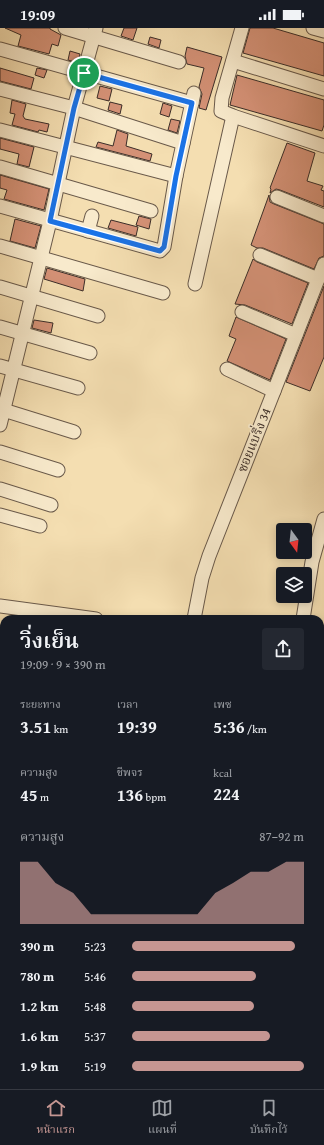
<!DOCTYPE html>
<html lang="th">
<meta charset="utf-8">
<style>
body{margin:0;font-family:"Gentium Book Plus","Noto Serif Thai",serif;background:#242831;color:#f1f3f6;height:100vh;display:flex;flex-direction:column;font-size:15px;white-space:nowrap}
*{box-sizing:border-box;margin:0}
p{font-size:13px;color:#9ea1a6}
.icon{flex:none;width:22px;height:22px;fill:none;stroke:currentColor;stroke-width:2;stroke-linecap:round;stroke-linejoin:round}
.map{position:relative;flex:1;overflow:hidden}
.drawer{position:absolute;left:0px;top:587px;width:324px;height:474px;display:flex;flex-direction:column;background:#171b24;border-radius:12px 12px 0 0;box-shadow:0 2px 10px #0003}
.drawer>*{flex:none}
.needle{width:26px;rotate:165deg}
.controls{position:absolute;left:276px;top:495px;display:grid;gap:8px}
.controls a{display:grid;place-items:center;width:36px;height:36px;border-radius:4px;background:#171b24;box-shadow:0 2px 10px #0003;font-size:20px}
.pin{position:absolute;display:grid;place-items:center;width:34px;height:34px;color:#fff;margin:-17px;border:2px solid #fff;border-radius:50%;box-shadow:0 1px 4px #0007}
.round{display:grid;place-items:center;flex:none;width:42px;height:42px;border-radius:4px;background:#242831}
.head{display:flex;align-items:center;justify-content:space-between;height:68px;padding:0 20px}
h1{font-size:22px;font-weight:600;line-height:30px}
.stats{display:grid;grid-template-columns:repeat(3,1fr);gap:6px;height:68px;padding:4px 20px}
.stats div{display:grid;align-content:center}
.stats b{font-size:17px;font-weight:600}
.stats small{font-size:11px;font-weight:400}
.stats p{font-size:11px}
.chart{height:112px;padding:8px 20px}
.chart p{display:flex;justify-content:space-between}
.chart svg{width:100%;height:72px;margin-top:4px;fill:#c59692;opacity:.7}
ul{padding:0 20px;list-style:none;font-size:13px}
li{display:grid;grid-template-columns:64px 48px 1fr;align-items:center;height:30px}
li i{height:10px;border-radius:5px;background:#c59692}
.status{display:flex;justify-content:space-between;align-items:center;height:28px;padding:0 20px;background:#171b24;direction:ltr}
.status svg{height:11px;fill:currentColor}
.tabs{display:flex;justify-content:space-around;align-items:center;height:56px;border-top:1px solid #363941;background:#171b24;font-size:11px;color:#9ea1a6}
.tabs a{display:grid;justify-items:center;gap:2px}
.tabs .active{color:#c59692}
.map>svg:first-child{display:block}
</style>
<div class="status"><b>19:09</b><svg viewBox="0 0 49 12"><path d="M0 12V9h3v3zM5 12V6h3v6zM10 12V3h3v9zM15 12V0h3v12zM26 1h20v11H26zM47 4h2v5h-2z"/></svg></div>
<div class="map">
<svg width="324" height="1061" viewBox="0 0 324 1061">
<rect width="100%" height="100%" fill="#f4deb1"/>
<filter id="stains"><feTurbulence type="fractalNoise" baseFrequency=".005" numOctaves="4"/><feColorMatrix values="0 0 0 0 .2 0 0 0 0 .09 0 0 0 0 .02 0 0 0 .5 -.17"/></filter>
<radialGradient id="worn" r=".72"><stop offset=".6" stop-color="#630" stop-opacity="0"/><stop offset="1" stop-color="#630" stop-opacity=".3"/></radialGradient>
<g fill="#d49176" stroke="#3b2d28">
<polygon points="5,0 50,0 50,1 61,7 58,18 52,16 49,26 18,18 21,7"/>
<polygon points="124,0 137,0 133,12 121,8"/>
<polygon points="250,0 273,0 324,15 324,48 243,25"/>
<polygon points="150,9 161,12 159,20 148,16"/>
<polygon points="187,19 222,29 206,82 199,80 202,66 199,59 204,40 187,36 185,28"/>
<polygon points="70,23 80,26 78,35 68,32"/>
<polygon points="0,40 34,50 31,61 0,53"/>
<polygon points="37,40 47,42 44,50 35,47"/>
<polygon points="237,47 324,72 324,97 322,103 230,77"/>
<polygon points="100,58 112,61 109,73 97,70"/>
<polygon points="12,72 26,76 23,88 25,91 49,96 47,104 39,102 38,104 12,97 15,86 10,85"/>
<polygon points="110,74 122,77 120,86 108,82"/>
<polygon points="163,75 172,78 169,89 160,86"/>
<polygon points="171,91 180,93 177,105 168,102"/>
<polygon points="117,102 128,106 126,118 152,126 150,133 96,119 98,114 113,118"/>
<polygon points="0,110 34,119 29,139 17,136 19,126 0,121"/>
<polygon points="287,115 315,125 307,153 323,158 321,162 324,163 324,179 280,162 276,161 270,165 271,161 270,160"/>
<polygon points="0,147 49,161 44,182 4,171 7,162 0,160"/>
<polygon points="269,167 270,174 274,176 324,196 324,228 319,230 314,241 263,220 257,220 251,217"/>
<polygon points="139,188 151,191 149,201 136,197"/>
<polygon points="15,191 41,198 35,220 10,213"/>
<polygon points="111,192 138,199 136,208 108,200"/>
<polygon points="253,231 257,234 308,255 292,296 245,277 235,276"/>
<polygon points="47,240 85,251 83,263 44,251"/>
<polygon points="324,258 324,329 310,363 286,354"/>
<polygon points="236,289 286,311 270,352 227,333 236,311 229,308"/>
<polygon points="34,292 53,295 51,305 32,300"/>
</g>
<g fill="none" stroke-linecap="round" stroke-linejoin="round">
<g stroke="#69594a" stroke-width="15">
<g id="minor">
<polyline points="65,0 179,34"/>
<polyline points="242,0 222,70 221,83 233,88 324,118"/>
<polyline points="313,0 324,3"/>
<polyline points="0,21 192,75"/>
<polyline points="233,33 324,61"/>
<polyline points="0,61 74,80 183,115"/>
<polyline points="0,102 176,148"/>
<polyline points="0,139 151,183"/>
<polyline points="277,169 324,188"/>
<polyline points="0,178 160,223 164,219 176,148 194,65"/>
<polyline points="88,203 92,188"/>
<polyline points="0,218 163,265"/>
<polyline points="260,227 318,251"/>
<polyline points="195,256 233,88"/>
<polyline points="0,259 98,288"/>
<polyline points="242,284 296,307"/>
<polyline points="0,299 90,325"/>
<polyline points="0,338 78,360"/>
<polyline points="227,341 274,363"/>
<polyline points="0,381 74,404"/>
<polyline points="0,397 50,193 74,80 96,0"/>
<polyline points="0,424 58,442"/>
<polyline points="0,461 51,477"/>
<polyline points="0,487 40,498"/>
<polyline points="0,578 96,591"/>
<polyline points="194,591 202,550 209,528 324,236"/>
<polyline points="303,591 312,534 324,491"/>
<polyline points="320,646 324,647"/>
<polyline points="0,688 4,688"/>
<polyline points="0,798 4,799"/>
<polyline points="0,914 4,913"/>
</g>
</g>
<g stroke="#3b2d28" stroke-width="19">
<g id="major">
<polyline points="0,1027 4,1028"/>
<polyline points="261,1057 296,1061"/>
</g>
</g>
<use href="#minor" stroke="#f8eacc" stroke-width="13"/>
<use href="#major" stroke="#f4deb1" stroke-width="17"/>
</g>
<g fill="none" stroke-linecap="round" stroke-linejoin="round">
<g stroke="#fff" stroke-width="8">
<polygon id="route" points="84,45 192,75 176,148 164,219 160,223 50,193 74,80"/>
</g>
<use href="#route" stroke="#1a73e8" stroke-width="5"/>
</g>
<g text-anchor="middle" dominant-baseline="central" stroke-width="3.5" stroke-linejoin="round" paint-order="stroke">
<g font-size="13" fill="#3b2d28" stroke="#f8eacc">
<text transform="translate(254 412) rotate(-68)">ซอยแบริ่ง 34</text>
</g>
</g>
<rect width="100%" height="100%" filter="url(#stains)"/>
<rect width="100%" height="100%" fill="url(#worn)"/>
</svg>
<div class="controls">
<a><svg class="needle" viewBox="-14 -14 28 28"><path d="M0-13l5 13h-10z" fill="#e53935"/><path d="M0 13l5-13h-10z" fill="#9ea1a6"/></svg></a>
<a><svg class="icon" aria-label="layers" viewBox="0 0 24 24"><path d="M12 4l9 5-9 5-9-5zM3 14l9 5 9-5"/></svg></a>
</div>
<div class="pin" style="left:84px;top:45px;background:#1e9e55"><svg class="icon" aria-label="arrive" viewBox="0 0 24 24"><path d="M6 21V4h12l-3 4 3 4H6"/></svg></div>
<section class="drawer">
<div class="head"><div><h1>วิ่งเย็น</h1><p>19:09 · 9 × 390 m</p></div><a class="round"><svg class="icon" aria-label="share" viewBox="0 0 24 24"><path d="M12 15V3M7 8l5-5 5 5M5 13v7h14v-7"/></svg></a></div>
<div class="stats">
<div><p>ระยะทาง</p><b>3.51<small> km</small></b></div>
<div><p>เวลา</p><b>19:39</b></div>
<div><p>เพซ</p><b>5:36<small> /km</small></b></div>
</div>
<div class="stats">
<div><p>ความสูง</p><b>45<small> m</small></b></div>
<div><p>ชีพจร</p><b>136<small> bpm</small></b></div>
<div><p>kcal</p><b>224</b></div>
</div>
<div class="chart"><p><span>ความสูง</span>87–92 m</p>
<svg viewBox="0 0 160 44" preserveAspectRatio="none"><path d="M0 44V6L10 6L20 19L30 25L40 38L50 38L60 38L70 38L80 38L90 38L100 38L110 25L120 19L130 12L140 12L150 6L160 6V44z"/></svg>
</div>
<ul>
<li><b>390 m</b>5:23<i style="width:95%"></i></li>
<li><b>780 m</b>5:46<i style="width:72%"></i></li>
<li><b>1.2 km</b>5:48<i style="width:71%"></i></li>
<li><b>1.6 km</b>5:37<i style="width:80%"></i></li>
<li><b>1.9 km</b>5:19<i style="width:100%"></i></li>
</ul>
</section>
</div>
<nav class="tabs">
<a class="active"><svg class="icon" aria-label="home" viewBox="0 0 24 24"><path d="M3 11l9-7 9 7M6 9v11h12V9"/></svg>หน้าแรก</a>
<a><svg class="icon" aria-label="map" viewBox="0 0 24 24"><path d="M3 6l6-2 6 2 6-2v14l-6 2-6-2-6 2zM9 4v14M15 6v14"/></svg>แผนที่</a>
<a><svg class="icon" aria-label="saved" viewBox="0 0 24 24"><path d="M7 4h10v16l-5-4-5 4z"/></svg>บันทึกไว้</a>
</nav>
